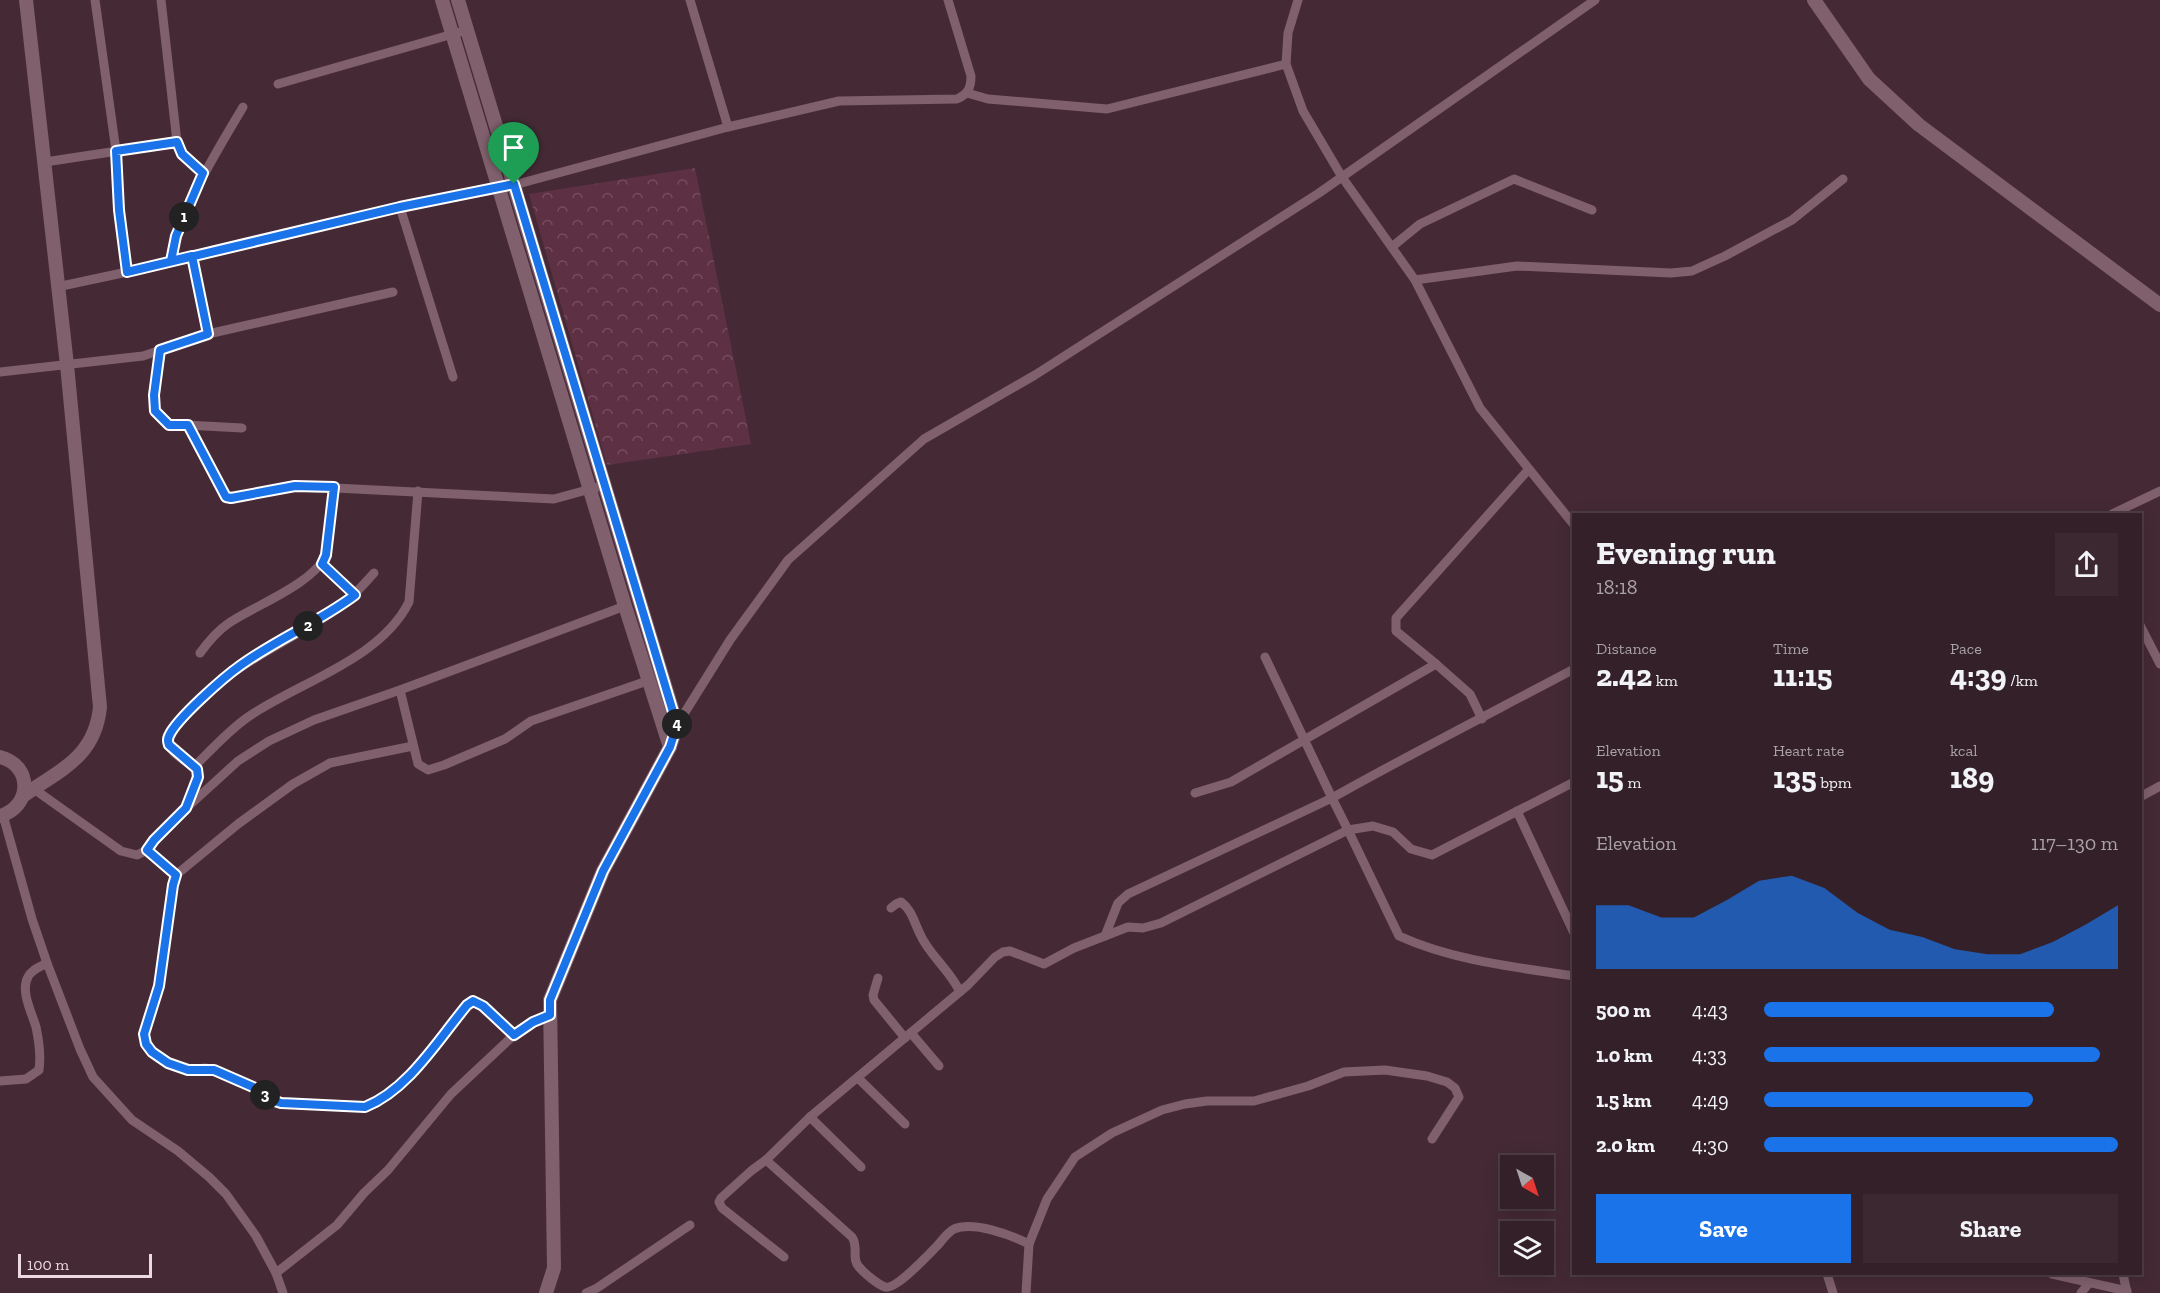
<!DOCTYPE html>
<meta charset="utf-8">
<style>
body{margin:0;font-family:"Zilla Slab",serif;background:#3c2830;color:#f1f3f6;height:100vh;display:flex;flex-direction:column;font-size:22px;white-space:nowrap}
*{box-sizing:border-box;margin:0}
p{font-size:20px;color:#a9a3a8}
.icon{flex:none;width:33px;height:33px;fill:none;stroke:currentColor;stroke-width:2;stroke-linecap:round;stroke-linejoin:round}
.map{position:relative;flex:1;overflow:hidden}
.details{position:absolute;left:1572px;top:513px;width:570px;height:762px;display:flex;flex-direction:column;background:#342028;border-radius:0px;box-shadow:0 3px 15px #0003,0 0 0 2px #4e3e45}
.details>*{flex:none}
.needle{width:39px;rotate:141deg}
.buttons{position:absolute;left:1500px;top:1155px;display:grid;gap:12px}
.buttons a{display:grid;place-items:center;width:54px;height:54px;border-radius:0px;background:#342028;box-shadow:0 3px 15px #0003,0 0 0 2px #4e3e45;font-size:30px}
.scale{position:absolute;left:18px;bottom:15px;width:134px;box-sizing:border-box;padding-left:6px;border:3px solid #ecdae0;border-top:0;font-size:16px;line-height:21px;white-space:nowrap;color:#ecdae0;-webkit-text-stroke:4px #452a35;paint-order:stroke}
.pin{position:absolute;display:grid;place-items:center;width:51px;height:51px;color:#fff;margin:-62px -26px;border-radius:50% 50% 50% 0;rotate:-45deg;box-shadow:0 0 6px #0007}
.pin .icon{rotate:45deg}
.km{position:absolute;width:30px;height:30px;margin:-15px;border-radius:50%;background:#222;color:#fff;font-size:16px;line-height:30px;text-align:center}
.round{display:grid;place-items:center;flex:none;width:63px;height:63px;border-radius:0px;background:#3c2830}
.summary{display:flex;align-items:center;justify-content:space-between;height:102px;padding:0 24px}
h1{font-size:33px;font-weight:800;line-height:45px}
.stats{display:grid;grid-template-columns:repeat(3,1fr);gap:9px;height:102px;padding:6px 24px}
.stats div{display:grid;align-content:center}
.stats b{font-size:30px;font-weight:800}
.stats small{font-size:16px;font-weight:400}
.stats p{font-size:16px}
.chart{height:168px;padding:12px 24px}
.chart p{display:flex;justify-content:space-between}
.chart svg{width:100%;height:108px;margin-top:6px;fill:#1a73e8;opacity:.7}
.action{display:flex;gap:12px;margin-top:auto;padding:12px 24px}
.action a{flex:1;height:69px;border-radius:0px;background:#1a73e8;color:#fff;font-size:24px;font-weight:800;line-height:69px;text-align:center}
.action a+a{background:#3c2830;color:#f1f3f6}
ul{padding:0 24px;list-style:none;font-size:20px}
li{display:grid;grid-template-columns:96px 72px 1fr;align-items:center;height:45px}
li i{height:15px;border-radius:8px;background:#1a73e8}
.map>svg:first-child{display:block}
</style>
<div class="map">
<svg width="2160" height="1293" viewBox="0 0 2160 1293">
<defs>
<pattern id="park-crowns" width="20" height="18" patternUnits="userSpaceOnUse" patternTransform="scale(1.5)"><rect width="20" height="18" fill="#5e3043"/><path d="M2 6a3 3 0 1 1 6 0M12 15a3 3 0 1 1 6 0" fill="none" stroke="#754d5e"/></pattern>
</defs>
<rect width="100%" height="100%" fill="#452a35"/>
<polygon fill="url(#park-crowns)" points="695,168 751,444 607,465 529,194"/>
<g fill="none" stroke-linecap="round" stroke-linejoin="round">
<g stroke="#7f606c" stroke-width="9">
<polyline points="95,0 116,151 119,210 127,272"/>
<polyline points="161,0 177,142 182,154 203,173"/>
<polyline points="690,0 728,127"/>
<polyline points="1298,0 1288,33 1286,64 1303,111 1342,177 1415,280 1480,408 1574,525"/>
<polyline points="278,84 467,30"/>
<polyline points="967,93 988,99 1107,109 1286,64"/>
<polyline points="45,162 177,142"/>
<polyline points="400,207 453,377"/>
<polyline points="1393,246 1420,224 1514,179 1592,210"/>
<polyline points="192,256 208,334"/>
<path d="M171,261C183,204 214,156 243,107"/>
<polyline points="1415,280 1517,266 1671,273 1692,271 1725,256 1792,220 1843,179"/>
<path d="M57,287L127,272L400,207L499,189L728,127L839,101L957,99C968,94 971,88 971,76L948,0"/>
<polyline points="160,350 154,407 167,424 242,428"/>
<polyline points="0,372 143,356 208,334 393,292"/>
<polyline points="188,425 221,489 226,497 231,498 295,486 554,499 605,485"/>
<polyline points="2112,514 2160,491"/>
<polyline points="322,564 355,595"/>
<polyline points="2140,625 2160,664"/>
<path d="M200,653C208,642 217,631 229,623C256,605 313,584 326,555L334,487"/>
<polyline points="1436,664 1396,631 1396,618 1529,469"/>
<polyline points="400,690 418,764 428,770 444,765 505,739 531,721 650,680"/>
<polyline points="677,725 730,640 788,560 924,439 1035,375 1319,193 1595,0"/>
<path d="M194,767C211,750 228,731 248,717C299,682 380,660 409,602L418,491"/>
<path d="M1574,782L1432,855L1411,849L1393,832L1373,826L1348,830L1399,936C1454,961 1515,967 1574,976"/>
<polyline points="34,789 121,851 137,855 147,850 182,812 238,761 269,741 314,720 400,690 625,606"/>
<polyline points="1195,793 1231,782 1436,664 1470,694 1482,719"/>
<polyline points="2140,797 2160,786"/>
<path d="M187,806L198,772C191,762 167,754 168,740C168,733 176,726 180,721C225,665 286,645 341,606C354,596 363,585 374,573"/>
<polyline points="1517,811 1574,933"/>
<polyline points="3,815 32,919 47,963 80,1049 93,1077 132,1120 178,1151 209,1177 226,1194 256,1236 276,1273 283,1293"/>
<path d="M147,850L176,875L173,885L159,985L144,1034L146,1044L152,1052L168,1063L188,1070L205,1068L214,1070L253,1087L272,1100L281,1103L365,1107C408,1090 438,1040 467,1005L473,1001L483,1006L514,1035"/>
<polyline points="176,875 238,824 293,784 330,763 413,746"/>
<path d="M891,908L896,904L901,902C912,910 914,922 920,934C929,955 950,970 960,992"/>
<polyline points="1105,936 1118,903 1128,894 1332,798 1265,657"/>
<polyline points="878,978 873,995 874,1000 905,1038"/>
<polyline points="911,1033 939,1066"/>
<polyline points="858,1078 905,1124"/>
<path d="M0,1081L26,1079L39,1070C41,1056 39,1041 36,1027C32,1013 20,991 28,977C31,970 40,967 47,963"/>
<polyline points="810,1117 861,1167"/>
<path d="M766,1160L852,1237C859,1247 851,1259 859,1267C864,1273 877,1284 885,1287C896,1290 929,1254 938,1245C942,1240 948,1232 954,1229C974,1221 1011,1235 1029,1244"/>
<path d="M784,1257L722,1208L719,1202L721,1198L751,1171L766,1160L810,1117L968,985L995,957L1003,952L1010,951L1044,964L1074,948L1128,927L1143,928L1161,923L1348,830L1332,798C1412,753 1493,712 1574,669"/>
<polyline points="276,1273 337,1225 364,1193 388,1170 451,1094 514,1035 533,1022 550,1015"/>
<polyline points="1827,1274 1833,1293"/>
<polyline points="2052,1274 2127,1291"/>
<polyline points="2123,1274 2127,1293"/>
<polyline points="586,1293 597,1288 690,1225"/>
<polyline points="1026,1293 1029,1244 1047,1199 1075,1157 1112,1133 1162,1110 1185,1104 1207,1101 1254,1101 1308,1086 1344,1072 1385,1070 1427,1076 1447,1082 1455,1088 1459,1097 1432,1139"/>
<polyline points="2081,1293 2089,1283"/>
</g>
<g stroke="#7f606c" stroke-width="14">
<polyline points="442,0 625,606 670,747"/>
<polyline points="458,0 677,725 670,747 603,871 550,1000 554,1268 546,1293"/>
<polyline points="1814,0 1869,79 1919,125 2160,305"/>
<path d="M0,757C33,765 32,807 0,816"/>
<path d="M23,796C61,769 95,757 100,707L67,365L26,0"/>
</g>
</g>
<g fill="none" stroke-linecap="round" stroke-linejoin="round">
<g stroke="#fff" stroke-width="12">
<path id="route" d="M514,184L400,207L127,272L119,210L116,151L177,142L182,154L203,173L176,236L171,261L192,256L208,334L160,350L154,395L155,411L169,425H188L226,497L231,498L295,486L334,487L326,555L322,564L355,595C319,622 277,639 241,665C224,677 176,719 169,736C167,740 168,742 169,745L197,769L198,777L186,808L154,840L147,850L176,875L173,885L159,986L144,1034L146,1044L152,1052L168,1063L188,1070H214L253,1087L272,1100L281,1103L365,1107C408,1090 438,1040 467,1005L473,1001L483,1006L514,1035L533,1022L550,1015V1000L603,871L670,747L677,725L514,184"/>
</g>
<use href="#route" stroke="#1a73e8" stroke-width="8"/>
</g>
</svg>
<div class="buttons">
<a><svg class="needle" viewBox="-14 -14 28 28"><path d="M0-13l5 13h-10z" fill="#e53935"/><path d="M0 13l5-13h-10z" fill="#a9a3a8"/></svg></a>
<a><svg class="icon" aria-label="layers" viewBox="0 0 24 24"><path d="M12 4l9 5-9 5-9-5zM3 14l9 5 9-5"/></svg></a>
</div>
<div class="scale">100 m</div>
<div class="pin" style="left:514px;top:184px;background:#1e9e55"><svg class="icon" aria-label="arrive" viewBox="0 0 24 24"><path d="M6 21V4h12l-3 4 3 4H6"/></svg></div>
<b class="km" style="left:184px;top:217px">1</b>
<b class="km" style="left:308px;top:626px">2</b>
<b class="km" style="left:265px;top:1095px">3</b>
<b class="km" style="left:677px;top:724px">4</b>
<section class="details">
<div class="summary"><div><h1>Evening run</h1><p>18:18</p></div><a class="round"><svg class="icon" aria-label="share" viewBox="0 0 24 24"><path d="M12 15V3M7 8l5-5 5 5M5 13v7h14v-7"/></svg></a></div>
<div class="stats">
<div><p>Distance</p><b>2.42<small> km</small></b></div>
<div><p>Time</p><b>11:15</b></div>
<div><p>Pace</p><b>4:39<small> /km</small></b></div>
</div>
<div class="stats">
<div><p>Elevation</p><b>15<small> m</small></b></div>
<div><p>Heart rate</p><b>135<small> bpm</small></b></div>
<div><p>kcal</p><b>189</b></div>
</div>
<div class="chart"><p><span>Elevation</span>117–130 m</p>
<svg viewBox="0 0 160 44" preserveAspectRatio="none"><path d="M0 44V18L10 18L20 23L30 23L40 16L50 8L60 6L70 11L80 21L90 28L100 31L110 36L120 38L130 38L140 33L150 26L160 18V44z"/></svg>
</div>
<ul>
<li><b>500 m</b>4:43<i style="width:82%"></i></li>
<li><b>1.0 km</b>4:33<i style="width:95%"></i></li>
<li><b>1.5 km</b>4:49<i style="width:76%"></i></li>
<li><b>2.0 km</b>4:30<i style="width:100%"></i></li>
</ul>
<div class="action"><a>Save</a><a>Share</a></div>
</section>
</div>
